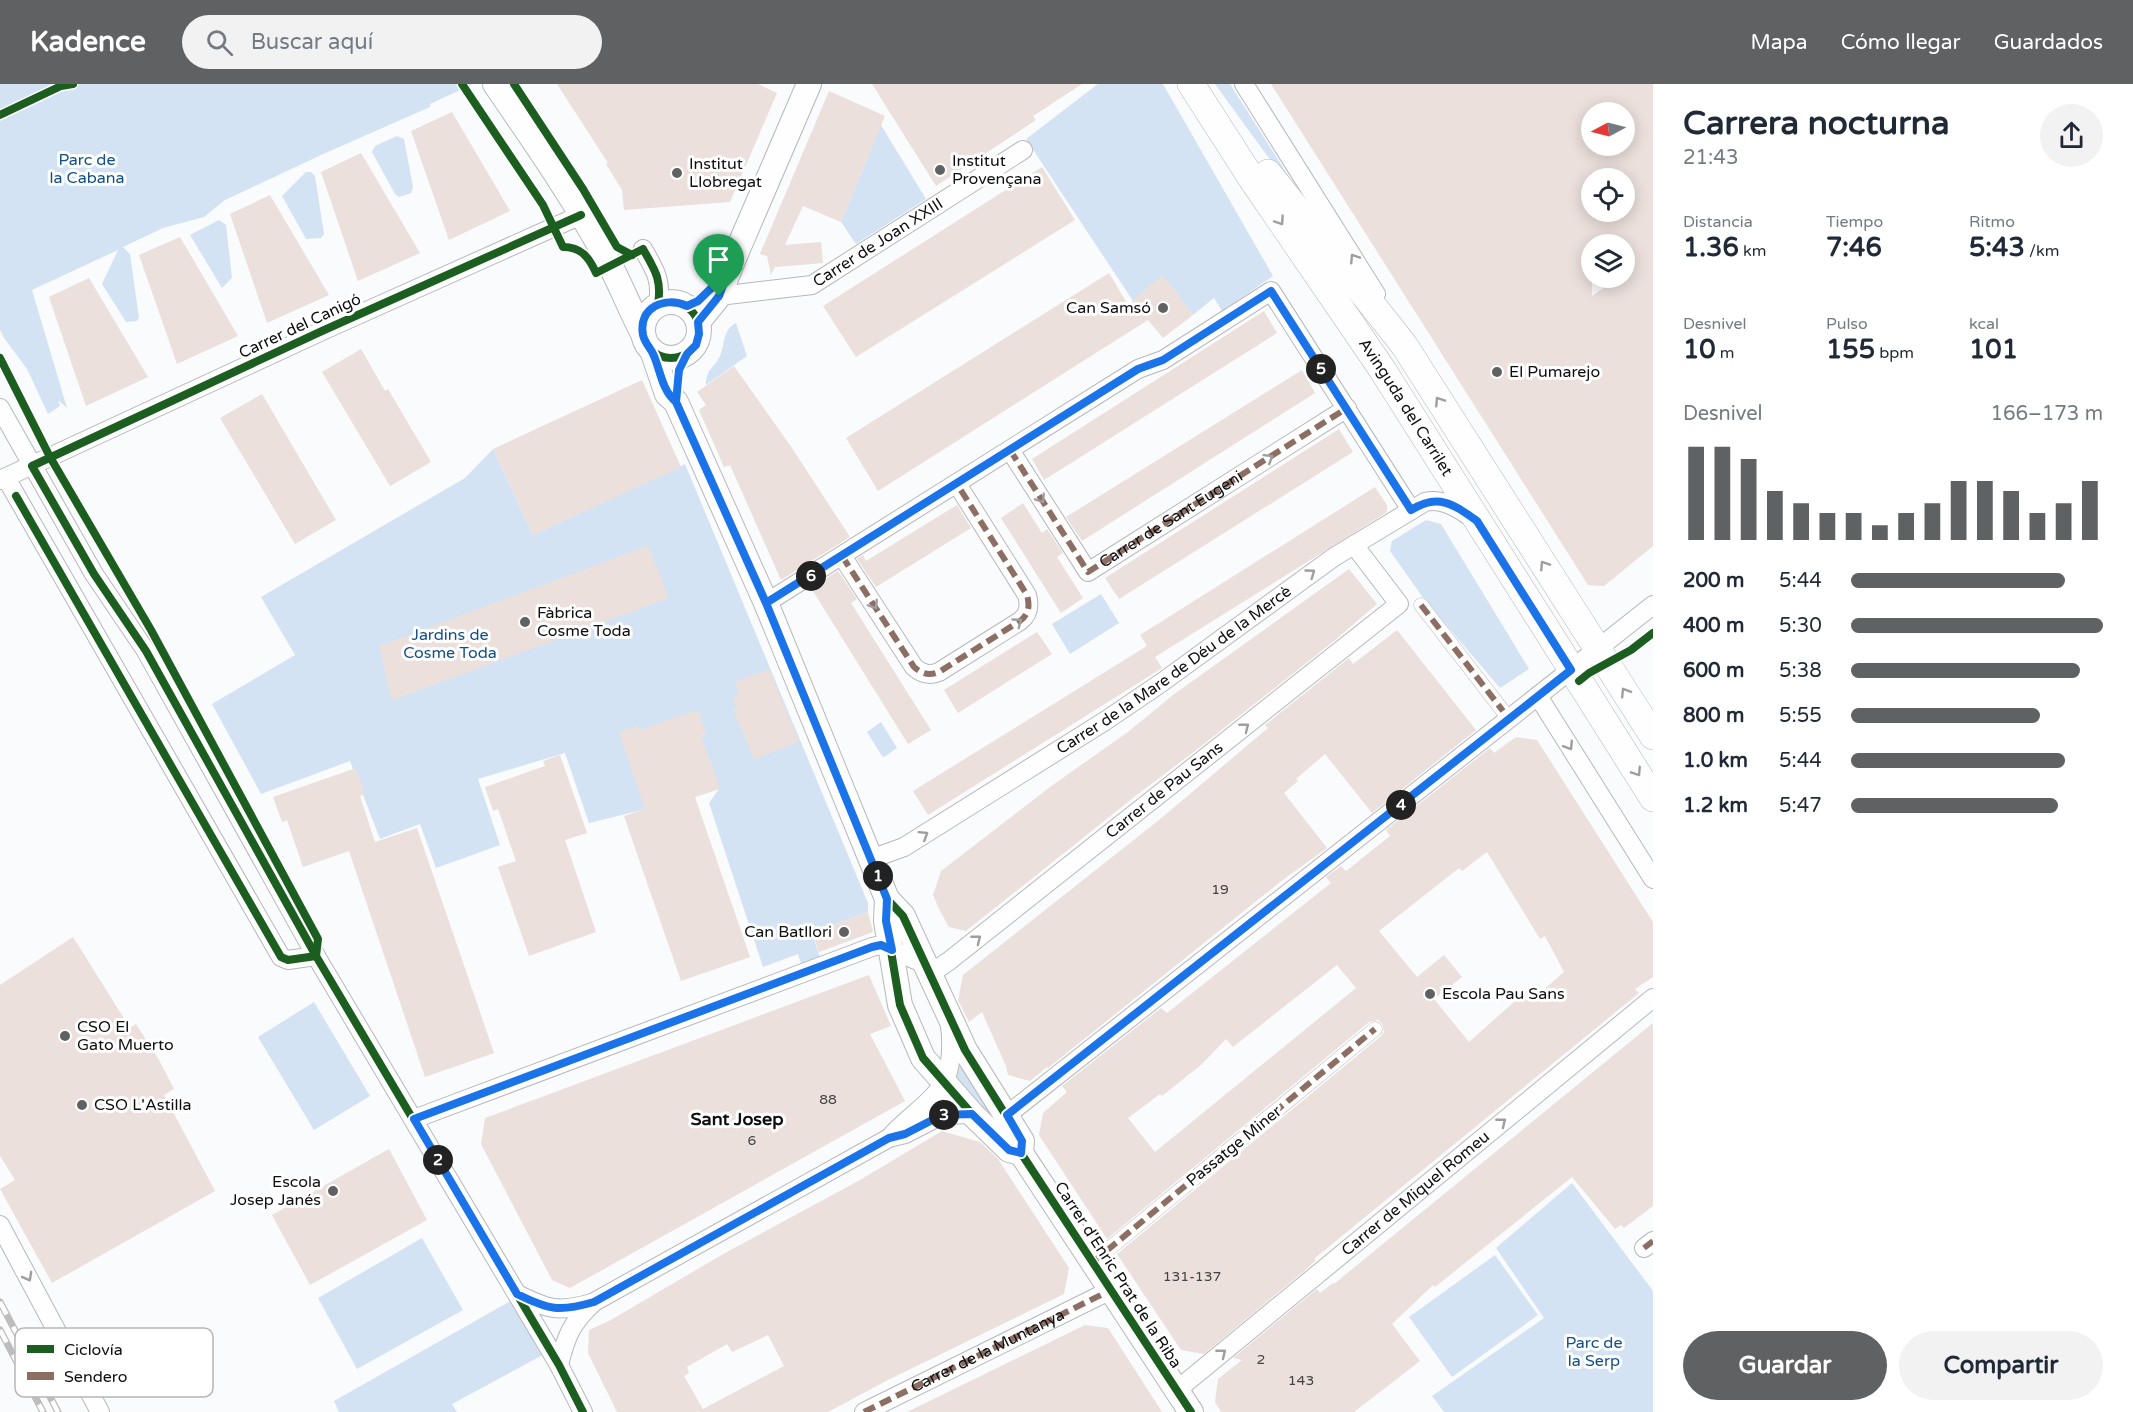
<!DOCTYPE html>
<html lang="es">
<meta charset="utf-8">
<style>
body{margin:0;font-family:"Varela Round",sans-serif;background:#f2f2f3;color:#1f2937;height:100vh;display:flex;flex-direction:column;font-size:22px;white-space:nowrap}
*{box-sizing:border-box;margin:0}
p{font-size:20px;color:#747a83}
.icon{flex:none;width:33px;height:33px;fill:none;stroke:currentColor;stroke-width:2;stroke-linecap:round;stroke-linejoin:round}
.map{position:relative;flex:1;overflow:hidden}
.panel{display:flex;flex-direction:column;background:#fff;width:480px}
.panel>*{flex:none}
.needle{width:39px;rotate:263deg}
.buttons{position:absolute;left:1581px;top:18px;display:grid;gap:12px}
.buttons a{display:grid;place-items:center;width:54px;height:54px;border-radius:50%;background:#fff;box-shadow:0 3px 15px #0003;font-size:30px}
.pin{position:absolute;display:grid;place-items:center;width:51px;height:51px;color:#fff;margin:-62px -26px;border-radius:50% 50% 50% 0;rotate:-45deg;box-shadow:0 0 6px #0007}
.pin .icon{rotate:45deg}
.km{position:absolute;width:30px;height:30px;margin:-15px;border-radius:50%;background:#222;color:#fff;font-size:16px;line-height:30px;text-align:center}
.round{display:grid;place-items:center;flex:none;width:63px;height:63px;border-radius:32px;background:#f2f2f3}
.overview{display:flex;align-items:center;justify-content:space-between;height:102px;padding:0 30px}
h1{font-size:33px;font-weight:700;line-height:45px}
.stats{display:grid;grid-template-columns:repeat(3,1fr);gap:9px;height:102px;padding:6px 30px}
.stats div{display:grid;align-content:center}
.stats b{font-size:26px;font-weight:700}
.stats small{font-size:16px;font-weight:400}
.stats p{font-size:16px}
.chart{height:168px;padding:12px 30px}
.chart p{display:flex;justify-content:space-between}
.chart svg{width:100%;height:108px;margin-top:6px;stroke:#606163;stroke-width:6}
.cta{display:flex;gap:12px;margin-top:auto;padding:12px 30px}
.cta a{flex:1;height:69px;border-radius:36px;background:#606163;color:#fff;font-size:24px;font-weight:700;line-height:69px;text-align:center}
.cta a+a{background:#f2f2f3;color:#1f2937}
ul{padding:0 30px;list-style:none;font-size:20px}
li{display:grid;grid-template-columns:96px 72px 1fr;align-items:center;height:45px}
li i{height:15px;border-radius:8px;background:#606163}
header{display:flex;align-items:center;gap:36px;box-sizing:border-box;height:84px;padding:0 30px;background:#606163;color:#fff}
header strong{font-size:28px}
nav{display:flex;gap:33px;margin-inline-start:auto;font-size:21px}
.search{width:420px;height:54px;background:#f2f2f3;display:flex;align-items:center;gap:15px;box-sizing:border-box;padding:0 21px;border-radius:33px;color:#747a83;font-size:22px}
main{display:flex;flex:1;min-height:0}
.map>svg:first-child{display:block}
</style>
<header>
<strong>Kadence</strong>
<div class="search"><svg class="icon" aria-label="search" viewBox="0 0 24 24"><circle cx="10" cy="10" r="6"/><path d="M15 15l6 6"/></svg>Buscar aquí</div>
<nav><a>Mapa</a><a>Cómo llegar</a><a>Guardados</a></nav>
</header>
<main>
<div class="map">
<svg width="1653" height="1328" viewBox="0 0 1653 1328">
<rect width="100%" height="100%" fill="#f9fbfd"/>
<g fill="#d4e3f4">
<polygon points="0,0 473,0 430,20 430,23 321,71 225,116 204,133 163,144 123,163 130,170 139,234 137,237 126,238 102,200 118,166 32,206 67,324 58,316 60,322 48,330 27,285 4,254 0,246"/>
<polygon points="1098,0 1163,0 1273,192 1222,227 1214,214 1193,231 1163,192 1133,217 1026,55"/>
<polygon points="1215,0 1230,0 1305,118 1302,120"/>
<polygon points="881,41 926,115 856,160 841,138"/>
<polygon points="397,52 404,55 413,103 411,109 399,113 395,110 372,68 375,62"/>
<polygon points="306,88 311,88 315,92 324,150 321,154 306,155 282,112"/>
<polygon points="219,136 226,141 232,194 222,204 190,151"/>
<path d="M736,239L747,272L706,301C706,284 714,285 720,272C725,260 723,245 736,239Z"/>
<polygon points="493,365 533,451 685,380 868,819 868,828 812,849 820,873 801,880 798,870 763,883 709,719 719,705 710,677 696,653 706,650 639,646 637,642 646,725 589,739 565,669 478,695 500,761 436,784 420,740 380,755 350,677 261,710 212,620 295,571 261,513 465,394"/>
<polygon points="1426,436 1441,440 1529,585 1500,604 1424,515 1390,467 1392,457"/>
<polygon points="1101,510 1119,539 1070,570 1052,540"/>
<polygon points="881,638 897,664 884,673 882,672 867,648"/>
<polygon points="314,918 370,1012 314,1046 258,953"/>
<polygon points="961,974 996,1038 955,995 955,984"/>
<polygon points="1572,1099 1653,1207 1653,1328 1444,1328 1432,1312 1544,1234 1496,1164"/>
<polygon points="422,1154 463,1226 357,1285 318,1214"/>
<polygon points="1495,1171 1538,1231 1452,1293 1409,1233"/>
<polygon points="521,1211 552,1266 452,1320 457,1328 339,1328 334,1317"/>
</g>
<g fill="#ebe0db" fill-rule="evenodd">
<polygon points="557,0 758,0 777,9 730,118 624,126 622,106 606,80 608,79"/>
<polygon points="872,0 1082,0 1033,32 1036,36 936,102"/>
<path d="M1271,0H1653V462L1604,502L1588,501ZM1592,28H1624V62H1592ZM1592,94H1624V128H1592ZM1592,160H1624V194H1617L1592,212Z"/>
<polygon points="829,7 885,32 841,138 803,122 785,161 821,158 823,179 775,183 771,191 767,172 760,170"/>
<polygon points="452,28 510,127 449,156 411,47"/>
<polygon points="361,69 420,169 358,197 321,88"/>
<polygon points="1042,83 1075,136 856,273 823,222"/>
<polygon points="270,111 329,211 267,239 230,130"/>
<polygon points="180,153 238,252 177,280 139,171"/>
<polygon points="1109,189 1128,221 1163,191 1193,231 1163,254 1148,236 878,407 846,354"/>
<polygon points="89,194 148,293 86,322 49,213"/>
<polygon points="1264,227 1277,249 1044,396 1032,375"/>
<polygon points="361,265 385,307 388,305 431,378 390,402 322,288"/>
<polygon points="734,282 792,364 850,453 781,496 730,381 724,383 699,326 706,321 697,308"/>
<polygon points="1302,286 1315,309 1082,457 1066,433"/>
<polygon points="642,296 681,383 533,451 493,365"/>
<polygon points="262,310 336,436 295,460 220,334"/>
<polygon points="1339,345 1353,368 1119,515 1105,494"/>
<polygon points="1375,403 1387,421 1387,428 1155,573 1162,584 928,731 913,707 1147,562 1140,551"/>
<polygon points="1023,419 1042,449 1047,445 1063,469 1057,473 1083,514 1061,529 1001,434"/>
<polygon points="957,421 971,444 876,503 857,475 863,471 866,477"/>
<polygon points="648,462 669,514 392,616 379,562"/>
<polygon points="1349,485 1377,520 1334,557 1195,667 1138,710 966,847 949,843 940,827 933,811 941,787 1050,703 1128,648 1173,611"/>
<polygon points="838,487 857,515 851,519 931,646 908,660 811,504"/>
<polygon points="1397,546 1476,646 1372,729 1325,670 1296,695 1298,697 1284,709 1327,764 1280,798 1048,984 1047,983 1030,997 1008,991 1006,982 982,928 969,938 958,916 963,891 1159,736 1268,644 1265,641 1349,574 1353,580"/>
<polygon points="1037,548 1052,570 958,629 944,606"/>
<polygon points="769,585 799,658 754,675 733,625 737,623 733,613 739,610 735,598"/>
<polygon points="698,626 706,650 701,651 720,705 695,713 750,873 681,897 624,732 645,725 619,648 637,642 639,646"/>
<path d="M1516,653L1537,656L1653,838V893L1635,905L1639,909L1315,1174V1177L1303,1188L1204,1270L1181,1266L1117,1170L1381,952L1384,948L1382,940L1378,936L1369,938L1107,1155L1039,1051L1043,1029L1067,1008L1062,1002L1161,924L1167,929L1331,799L1326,793L1341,782L1346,787L1390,752L1386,746L1490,664L1494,669ZM1487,768L1540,855L1545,852L1564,888L1540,909L1533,901L1469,958L1434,915L1462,893L1444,871L1417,893L1379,847L1459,784L1462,787ZM1337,881L1356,904L1155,1068L1128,1034L1160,1010L1162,1012L1202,980L1226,955L1233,963Z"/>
<polygon points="560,671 587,749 565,756 596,848 529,872 498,783 516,777 498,725 493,727 485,703 545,682 543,677"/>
<polygon points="356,684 365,710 360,712 375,758 417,744 494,969 425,993 349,767 303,783 287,736 282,738 273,713"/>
<polygon points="868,828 873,848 819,868 812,849"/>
<polygon points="73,853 130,944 136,940 159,976 174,1005 164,1011 215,1107 52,1199 0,1105 15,1096 0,1072 0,901"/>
<polygon points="869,891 891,942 870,950 905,1017 570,1204 552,1196 481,1060 485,1034"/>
<polygon points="1653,939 1653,1122 1624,1144 1621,1141 1615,1145 1572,1093 1435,1203 1433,1201 1392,1240 1420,1277 1354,1328 1221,1328 1215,1318 1218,1295 1242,1276 1233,1274 1317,1205 1320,1209 1333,1199 1334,1200"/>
<path d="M942,1047L980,1058L998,1075L1069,1184L1064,1210L886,1297L828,1328H617L588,1269L589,1246L609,1237L725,1169L860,1096ZM768,1251L784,1282L703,1325L684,1292L689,1289L687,1283L727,1260L732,1268Z"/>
<polygon points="389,1065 427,1136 310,1201 272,1131"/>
<polygon points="1085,1241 1108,1244 1162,1328 907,1328"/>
</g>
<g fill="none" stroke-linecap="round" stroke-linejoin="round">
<g stroke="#b6b8ba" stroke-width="15">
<g id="pedestrian">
<polyline points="1421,521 1503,627"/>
<polyline points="1093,1178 1375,945"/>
</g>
</g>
<g stroke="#b6b8ba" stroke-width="20">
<g id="minor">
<polyline points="1244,0 1376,210"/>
<path d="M643,165C655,186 662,196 658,220"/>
<path id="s1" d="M719,212L812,201L1023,66"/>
<polyline points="0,324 94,490 146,567 316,872 559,1281 583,1328"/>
<path id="s2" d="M1010,366L1088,488L1347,324"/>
<polyline points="6,394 281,873 288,876 316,872"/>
<polyline points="0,396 322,247 581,131"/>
<path d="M842,472L914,583C922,590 929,592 939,588L1020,537C1029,530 1030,522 1027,511L957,400"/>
<polyline points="766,519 1138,285 1163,276 1271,207 1411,426"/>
<polyline points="1538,612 1653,795"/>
<path id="s3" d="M871,775L904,763L1105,637L1161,599L1334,473L1425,418C1442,414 1458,424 1472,434"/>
<path id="s4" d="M930,890L949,877L1399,520L1354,461"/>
<polyline points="414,1035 872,863 881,861 925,880"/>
<polyline points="1008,1043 1007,1031 1653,521"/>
<path d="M890,1053C906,1034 931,1020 944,998C952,984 952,957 950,942"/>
<polyline points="0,1141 100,1328"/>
<polyline points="1644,1164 1653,1157"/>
<path d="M517,1210C548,1225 557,1229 592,1219"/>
<path d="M559,1281C566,1252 572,1238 594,1218L889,1054L905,1050L942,1031L972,1030"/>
<path id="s5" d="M1177,1306L1653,914"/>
<path id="s6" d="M864,1328L1111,1206"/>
</g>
</g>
<g stroke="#b6b8ba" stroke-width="26">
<g id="tertiary">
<path d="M495,0C534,57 574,114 607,175C620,199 630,225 643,250"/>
<circle cx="671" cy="246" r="28"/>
<polyline points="698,238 719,212 735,172 809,0"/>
<polyline points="653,269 667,310 676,318 766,519 887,815 903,832 965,966 1022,1057 1021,1069 1191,1328"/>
<polyline points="887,815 886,837 900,921 923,974 972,1030 1009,1066 1021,1069"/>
</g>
</g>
<g stroke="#b6b8ba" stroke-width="28">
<g id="secondary">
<path id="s7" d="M1191,0L1252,95L1382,285L1653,714"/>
<polyline points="1268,89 1404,261 1653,652"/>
</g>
</g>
<use href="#pedestrian" stroke="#fefeff" stroke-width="14"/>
<use href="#minor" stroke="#fefeff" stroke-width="18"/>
<use href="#tertiary" stroke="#fefeff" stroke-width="24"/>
<use href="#secondary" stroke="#fefeff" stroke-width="27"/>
<g stroke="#bdbdbe" stroke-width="7">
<g id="rail">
<polyline points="0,1218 58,1328"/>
<polyline points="0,1246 43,1328"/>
</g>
</g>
<use href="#rail" stroke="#fff" stroke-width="4.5" stroke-dasharray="14" stroke-linecap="butt"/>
<g stroke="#8d6e63" stroke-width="6" stroke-dasharray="12 6" stroke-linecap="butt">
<polyline points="1010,366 1088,488 1347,324"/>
<path d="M842,472L914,583C922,590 929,592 939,588L1020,537C1029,530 1030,522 1027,511L957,400"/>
<polyline points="766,519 1138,285 1163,276 1271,207"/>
<polyline points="1421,521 1503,627"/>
<polyline points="1644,1164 1653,1157"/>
<polyline points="1093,1178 1375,945"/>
<polyline points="864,1328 1111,1206"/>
</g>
<g stroke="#fff" stroke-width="11">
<g id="cycleway">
<path d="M462,0L543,121L563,163C581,163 589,173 596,189L643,165C655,186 662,196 658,220"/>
<polyline points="514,0 583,105 617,163 632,171"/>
<polyline points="0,31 61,2 73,0"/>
<polyline points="581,131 322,247 32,382 94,490 146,567 316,872 559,1281 583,1328"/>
<circle cx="671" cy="246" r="28"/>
<polyline points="653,269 667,310 676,318 766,519 887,815 903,832 965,966 1022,1057 1021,1069 1191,1328"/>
<polyline points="0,274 50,373 151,546 318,855 316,872"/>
<polyline points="16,412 281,873 288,876 316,872"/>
<polyline points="1579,597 1589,589 1631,566 1653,549"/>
<polyline points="887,815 886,837 900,921 923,974 972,1030 1009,1066 1021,1069"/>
<polyline points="1007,1031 1571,586"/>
</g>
</g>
<use href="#cycleway" stroke="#1b5e20" stroke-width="8"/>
</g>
<defs><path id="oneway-chevron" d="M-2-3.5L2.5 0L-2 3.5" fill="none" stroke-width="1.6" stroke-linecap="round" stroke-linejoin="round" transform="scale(1.5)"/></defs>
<g stroke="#9e9e9f">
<use href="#oneway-chevron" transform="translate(1280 137) rotate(56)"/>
<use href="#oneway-chevron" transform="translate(1354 174) rotate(-123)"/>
<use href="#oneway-chevron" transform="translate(1439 317) rotate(-123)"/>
<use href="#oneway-chevron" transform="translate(1269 374) rotate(-32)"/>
<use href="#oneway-chevron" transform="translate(1041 415) rotate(57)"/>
<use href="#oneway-chevron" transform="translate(1544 481) rotate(-123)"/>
<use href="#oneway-chevron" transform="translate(1311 489) rotate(-36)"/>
<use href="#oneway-chevron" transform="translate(874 521) rotate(57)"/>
<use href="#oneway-chevron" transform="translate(1018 538) rotate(-36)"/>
<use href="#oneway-chevron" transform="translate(1625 608) rotate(-122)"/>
<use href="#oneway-chevron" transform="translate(1245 643) rotate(-38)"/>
<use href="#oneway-chevron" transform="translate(1569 662) rotate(58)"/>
<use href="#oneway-chevron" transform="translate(1637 688) rotate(57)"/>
<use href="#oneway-chevron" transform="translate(924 751) rotate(-32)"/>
<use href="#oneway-chevron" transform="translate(977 855) rotate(-38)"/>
<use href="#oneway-chevron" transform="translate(1502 1038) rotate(-39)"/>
<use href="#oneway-chevron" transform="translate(28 1193) rotate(61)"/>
<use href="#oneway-chevron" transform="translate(1222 1269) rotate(-39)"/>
</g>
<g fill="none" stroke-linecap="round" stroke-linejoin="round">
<g stroke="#fff" stroke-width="12">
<path id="route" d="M719,212L698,238L699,250L696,261L687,270L679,286L676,318L684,336L766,519L887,815L886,837L892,866L881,861L872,863L414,1035L517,1210C549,1226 559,1228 594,1218L889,1054L905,1050L942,1031L972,1030L1009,1066L1021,1069L1022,1057L1007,1031L1571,586L1477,437C1453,420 1439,409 1411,426L1271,207L1163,276L1138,285L766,519L676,318C662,306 661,289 654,272C651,264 645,260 643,251C638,223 665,212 687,222L698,217L728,188L719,212"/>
</g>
<use href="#route" stroke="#1a73e8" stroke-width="8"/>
</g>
<g fill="#606163" stroke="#fff" stroke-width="2">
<circle cx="940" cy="86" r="6"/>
<circle cx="677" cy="89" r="6"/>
<circle cx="1163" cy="224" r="6"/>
<circle cx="1497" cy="288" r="6"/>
<circle cx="525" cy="538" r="6"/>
<circle cx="844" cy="848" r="6"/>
<circle cx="1430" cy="910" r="6"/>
<circle cx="65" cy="952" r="6"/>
<circle cx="82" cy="1021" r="6"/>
<circle cx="333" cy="1107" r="6"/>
</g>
<g text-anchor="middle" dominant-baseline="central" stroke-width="6" stroke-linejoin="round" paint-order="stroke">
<g font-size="14" fill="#444243">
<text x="1220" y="805">19</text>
<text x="828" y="1015">88</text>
<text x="752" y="1056">6</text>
<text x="1192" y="1192">131-137</text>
<text x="1261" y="1275">2</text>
<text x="1301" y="1296">143</text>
</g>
<g font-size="16" fill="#115087" stroke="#fff">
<text x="87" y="76">Parc de<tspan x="87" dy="18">la Cabana</tspan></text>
<text x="450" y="551">Jardins de<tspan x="450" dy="18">Cosme Toda</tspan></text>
<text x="1594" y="1259">Parc de<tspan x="1594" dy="18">la Serp</tspan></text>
</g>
<g font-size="16" fill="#0d0e10" stroke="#fff" text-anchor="start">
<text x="952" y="77">Institut<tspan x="952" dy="18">Provençana</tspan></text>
<text x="689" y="80">Institut<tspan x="689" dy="18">Llobregat</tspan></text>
<text x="1151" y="224" text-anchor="end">Can Samsó</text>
<text x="1509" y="288">El Pumarejo</text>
<text x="537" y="529">Fàbrica<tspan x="537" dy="18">Cosme Toda</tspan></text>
<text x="832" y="848" text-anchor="end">Can Batllori</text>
<text x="1442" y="910">Escola Pau Sans</text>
<text x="77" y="943">CSO El<tspan x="77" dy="18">Gato Muerto</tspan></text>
<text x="94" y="1021">CSO L'Astilla</text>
<text x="321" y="1098" text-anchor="end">Escola<tspan x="321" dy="18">Josep Janés</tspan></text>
</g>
<g font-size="16" fill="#0d0e10" stroke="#fff">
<text stroke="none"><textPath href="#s1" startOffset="172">Carrer de Joan XXIII</textPath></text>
<text transform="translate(300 242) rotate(-25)">Carrer del Canigó</text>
<text stroke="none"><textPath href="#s7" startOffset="388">Avinguda del Carrilet</textPath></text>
<text stroke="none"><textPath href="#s2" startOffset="243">Carrer de Sant Eugeni</textPath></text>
<text stroke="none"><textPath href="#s3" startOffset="358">Carrer de la Mare de Déu de la Mercè</textPath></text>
<text stroke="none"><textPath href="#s4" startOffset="298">Carrer de Pau Sans</textPath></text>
<text transform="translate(1234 1062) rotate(-39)">Passatge Miner</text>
<text stroke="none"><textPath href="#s5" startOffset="309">Carrer de Miquel Romeu</textPath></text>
<text transform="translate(1118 1191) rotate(57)">Carrer d'Enric Prat de la Riba</text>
<text stroke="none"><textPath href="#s6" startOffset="138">Carrer de la Muntanya</textPath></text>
</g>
<g font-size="18" font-weight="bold" fill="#0d0e10" stroke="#fff">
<text x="737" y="1035">Sant Josep</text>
</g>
</g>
<rect x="15" y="1244" width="198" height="69" rx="9" fill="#fff" stroke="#b6b7b7" stroke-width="1.5"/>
<rect x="27" y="1261" width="27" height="8" fill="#1b5e20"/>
<rect x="27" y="1288" width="27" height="8" fill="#8d6e63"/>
<g font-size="16" fill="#0d0e10">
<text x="64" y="1271">Ciclovía</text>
<text x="64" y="1298">Sendero</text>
</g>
</svg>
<div class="buttons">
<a><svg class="needle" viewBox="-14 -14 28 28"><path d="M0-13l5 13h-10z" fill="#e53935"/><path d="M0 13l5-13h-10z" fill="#747a83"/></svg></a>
<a><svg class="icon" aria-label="locate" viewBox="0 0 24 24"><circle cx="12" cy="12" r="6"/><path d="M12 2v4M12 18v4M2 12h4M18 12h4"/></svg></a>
<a><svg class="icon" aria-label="layers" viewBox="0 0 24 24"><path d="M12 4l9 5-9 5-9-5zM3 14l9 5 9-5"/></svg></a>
</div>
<div class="pin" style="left:719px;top:212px;background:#1e9e55"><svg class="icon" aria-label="arrive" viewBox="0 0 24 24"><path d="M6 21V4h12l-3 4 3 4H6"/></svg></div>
<b class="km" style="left:878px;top:792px">1</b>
<b class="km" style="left:438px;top:1076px">2</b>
<b class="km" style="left:944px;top:1031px">3</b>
<b class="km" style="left:1401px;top:721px">4</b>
<b class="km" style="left:1321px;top:285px">5</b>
<b class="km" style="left:811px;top:492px">6</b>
</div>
<section class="panel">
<div class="overview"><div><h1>Carrera nocturna</h1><p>21:43</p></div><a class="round"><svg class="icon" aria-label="share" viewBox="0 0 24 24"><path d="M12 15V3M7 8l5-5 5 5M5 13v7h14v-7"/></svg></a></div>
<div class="stats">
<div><p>Distancia</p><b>1.36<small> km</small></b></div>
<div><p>Tiempo</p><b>7:46</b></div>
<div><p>Ritmo</p><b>5:43<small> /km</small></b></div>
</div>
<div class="stats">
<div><p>Desnivel</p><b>10<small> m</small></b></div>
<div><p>Pulso</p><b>155<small> bpm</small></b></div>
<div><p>kcal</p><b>101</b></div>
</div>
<div class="chart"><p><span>Desnivel</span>166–173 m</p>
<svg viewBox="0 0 160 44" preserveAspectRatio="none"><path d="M5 44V6M15 44V6M25 44V11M35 44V24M45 44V29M55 44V33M65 44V33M75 44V38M85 44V33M95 44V29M105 44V20M115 44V20M125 44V24M135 44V33M145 44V29M155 44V20"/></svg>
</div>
<ul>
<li><b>200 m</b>5:44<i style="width:85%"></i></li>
<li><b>400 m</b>5:30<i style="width:100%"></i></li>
<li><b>600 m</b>5:38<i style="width:91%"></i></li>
<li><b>800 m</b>5:55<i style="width:75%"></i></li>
<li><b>1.0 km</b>5:44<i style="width:85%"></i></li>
<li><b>1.2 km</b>5:47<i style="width:82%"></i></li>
</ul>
<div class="cta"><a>Guardar</a><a>Compartir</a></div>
</section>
</main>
